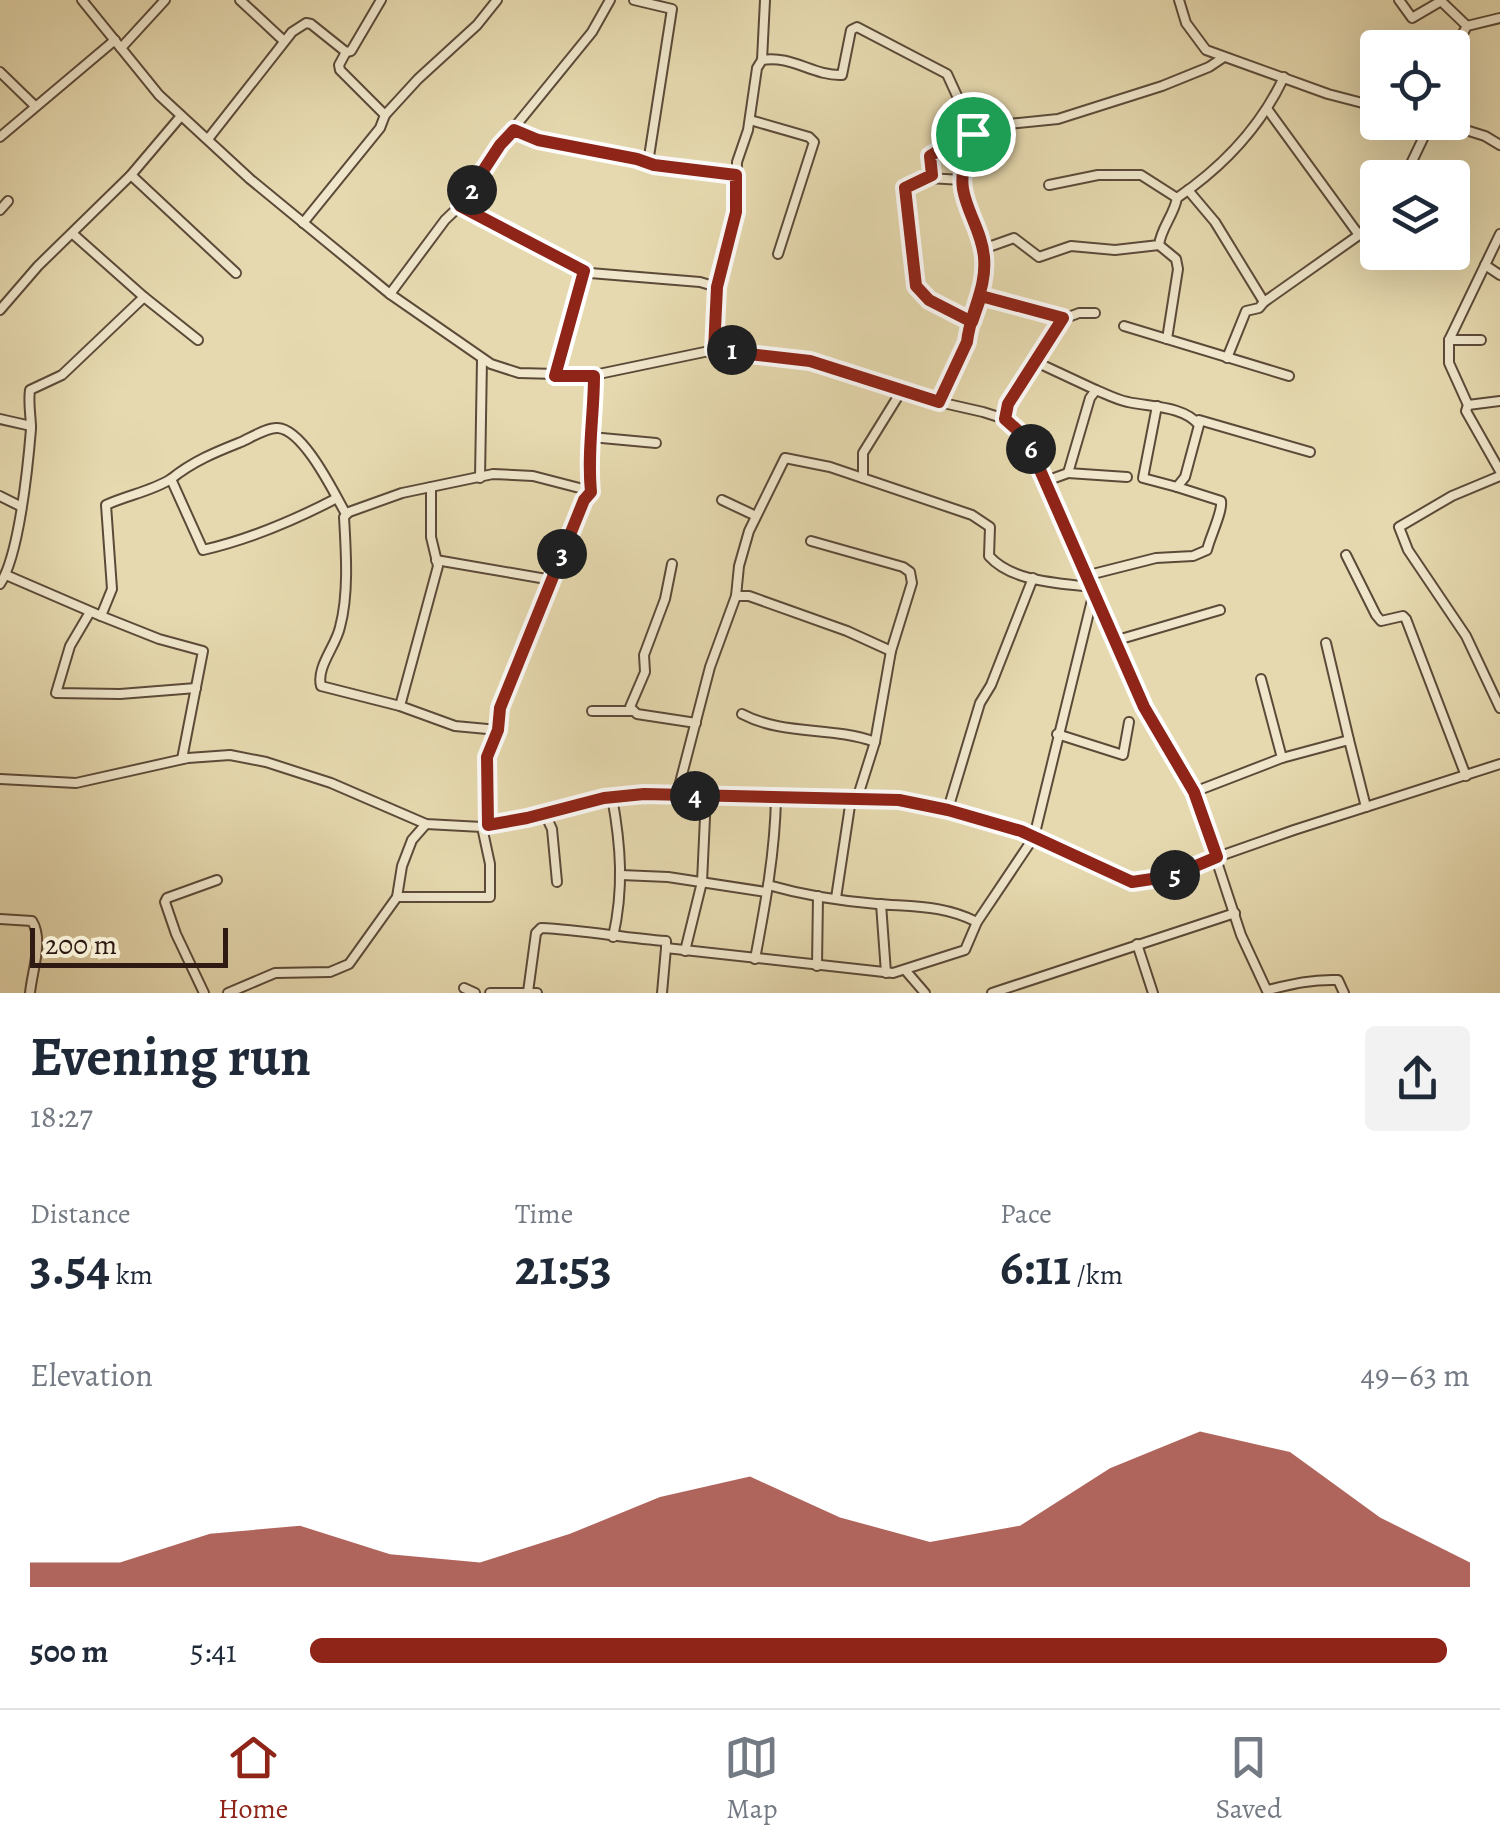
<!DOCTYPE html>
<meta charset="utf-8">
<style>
body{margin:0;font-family:Alegreya,serif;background:#f2f2f3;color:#1f2937;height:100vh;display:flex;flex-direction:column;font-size:38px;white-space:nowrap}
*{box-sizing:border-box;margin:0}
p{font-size:32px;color:#747a83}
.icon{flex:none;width:55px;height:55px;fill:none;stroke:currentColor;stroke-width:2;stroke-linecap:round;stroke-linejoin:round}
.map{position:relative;height:993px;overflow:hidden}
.side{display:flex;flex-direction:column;background:#fff;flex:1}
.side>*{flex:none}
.controls{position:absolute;left:1360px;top:30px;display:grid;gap:20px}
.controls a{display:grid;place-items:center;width:110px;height:110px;border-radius:10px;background:#fff;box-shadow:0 10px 40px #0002;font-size:50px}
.scale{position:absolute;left:30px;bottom:25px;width:198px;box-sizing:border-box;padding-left:10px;border:5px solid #2e1a12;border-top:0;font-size:28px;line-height:35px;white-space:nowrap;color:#2e1a12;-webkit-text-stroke:8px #efe6cb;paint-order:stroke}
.pin{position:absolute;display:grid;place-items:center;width:85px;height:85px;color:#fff;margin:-42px;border:5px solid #fff;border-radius:50%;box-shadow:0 2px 10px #0007}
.km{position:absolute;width:50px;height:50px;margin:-25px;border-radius:50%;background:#222;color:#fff;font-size:28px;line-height:50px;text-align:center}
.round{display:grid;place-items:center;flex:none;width:105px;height:105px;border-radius:10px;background:#f2f2f3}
.overview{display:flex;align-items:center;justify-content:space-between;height:170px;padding:0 30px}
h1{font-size:55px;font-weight:700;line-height:75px}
.figures{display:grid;grid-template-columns:repeat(3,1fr);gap:15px;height:170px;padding:10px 30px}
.figures div{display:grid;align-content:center}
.figures b{font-size:50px;font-weight:700}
.figures small{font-size:28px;font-weight:400}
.figures p{font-size:28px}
.chart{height:280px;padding:20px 30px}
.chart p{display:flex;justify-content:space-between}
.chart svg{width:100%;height:180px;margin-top:10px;fill:#8f2418;opacity:.7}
ul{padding:0 30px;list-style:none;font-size:32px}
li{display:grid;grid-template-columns:160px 120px 1fr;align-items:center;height:75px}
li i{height:25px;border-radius:12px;background:#8f2418}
.tab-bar{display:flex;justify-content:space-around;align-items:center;height:140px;border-top:2px solid #e0e1e3;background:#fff;font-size:28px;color:#747a83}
.tab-bar a{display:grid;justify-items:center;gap:5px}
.tab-bar .on{color:#8f2418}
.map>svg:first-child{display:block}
</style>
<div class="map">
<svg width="1500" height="993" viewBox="0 0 1500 993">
<rect width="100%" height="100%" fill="#e6d9af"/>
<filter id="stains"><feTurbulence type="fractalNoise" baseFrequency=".002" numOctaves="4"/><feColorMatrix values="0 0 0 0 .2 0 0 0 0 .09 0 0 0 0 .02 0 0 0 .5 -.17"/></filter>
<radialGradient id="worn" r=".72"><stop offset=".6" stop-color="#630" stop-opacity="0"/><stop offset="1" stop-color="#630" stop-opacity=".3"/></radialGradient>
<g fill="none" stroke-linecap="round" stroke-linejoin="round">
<g stroke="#5c4a39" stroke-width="12">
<g id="minor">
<polyline points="82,0 159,95 250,179 390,294 491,364 519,373 594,375 714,350 734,350 810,361 939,402 983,412 1005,419 1026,438 1144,707 1194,792 1241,935 1268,993"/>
<polyline points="240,0 284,41"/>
<polyline points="634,0 672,9 648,163"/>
<polyline points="1179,0 1186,23 1206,50 1328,94 1378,107"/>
<polyline points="1399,0 1412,18 1441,1"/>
<polyline points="1440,0 1467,26"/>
<polyline points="121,48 165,0"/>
<polyline points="346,52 339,65 340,70 385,115 418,79 477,25 497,0"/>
<polyline points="1452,53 1467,26 1500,18"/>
<polyline points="762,60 765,0"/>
<polyline points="0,72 35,106"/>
<polyline points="1268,110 1359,235"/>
<polyline points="750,120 809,137 814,142 778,254"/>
<polyline points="1440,122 1485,136 1500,145"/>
<polyline points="514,130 537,140 637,159 654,165 736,175"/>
<polyline points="0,137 115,40"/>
<polyline points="208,139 292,32 306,23 311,24 346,52 351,51 381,0"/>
<polyline points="131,175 236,273"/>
<polyline points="929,178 962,180"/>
<polyline points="1404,178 1431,122"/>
<polyline points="1049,185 1098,175 1141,175 1177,198"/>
<polyline points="1188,190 1215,222 1264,302 1359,235 1378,215"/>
<polyline points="460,206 555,258 571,262 590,273 700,282 717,287"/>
<polyline points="0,210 8,201"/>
<polyline points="303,223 380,128 385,115"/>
<polyline points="1159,245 1176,259 1178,269 1167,339"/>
<path d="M983,249L1014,238L1039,257L1071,246L1115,250L1159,245C1161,228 1174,215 1177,198C1224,166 1260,128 1284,77"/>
<polyline points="1485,265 1500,275"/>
<polyline points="390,294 445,220 467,199 500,145 592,32 610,0"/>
<polyline points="981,296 1063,319"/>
<polyline points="144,297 198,340"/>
<polyline points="0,310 38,266 131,175 181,116"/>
<polyline points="972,323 985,281 980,232 963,190 963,169 973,135"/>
<polyline points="1124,326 1289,376"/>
<polyline points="1449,340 1481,340"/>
<path d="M714,350L717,287L736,212L737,162L748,130L757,68L762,60C792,55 813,76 842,75L851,30L857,27L947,74L974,133"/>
<polyline points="1227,358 1246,311 1259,308 1264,302"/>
<polyline points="1036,362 1096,390"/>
<polyline points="555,376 585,271"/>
<polyline points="1500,401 1468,405 1466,411 1500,471"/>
<polyline points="939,402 967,342 972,323 929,300 916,286 905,188 933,175 930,156 967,133 976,137 1008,124 1058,119 1162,86 1209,67 1224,57"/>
<polyline points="1468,405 1449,363 1449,340 1500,234"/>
<polyline points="1157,406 1143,478 1177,487"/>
<polyline points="0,419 31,426"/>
<polyline points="1005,419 1008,403 1063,319 1079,313 1095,313"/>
<polyline points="1199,420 1310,452"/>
<polyline points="591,437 656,443"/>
<polyline points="1068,473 1127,477"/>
<polyline points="1500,476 1452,496 1399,527 1408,550 1466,636 1500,708"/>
<polyline points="480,478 482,359"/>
<polyline points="863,478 863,453 902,390"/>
<path d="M1046,481L1068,473L1090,398L1096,390C1106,394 1117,400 1128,402C1151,407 1184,406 1199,425L1185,477L1177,487L1221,501C1223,511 1210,537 1207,550L1193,556L1156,558L1085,576"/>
<polyline points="0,496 20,506"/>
<path d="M337,498C293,521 251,539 203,550L171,479C193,461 216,452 241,442C252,437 268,427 278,428C304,430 334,493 346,514"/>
<polyline points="722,500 756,516"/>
<polyline points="811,541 903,567 910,572 912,583 891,651 875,742 856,802"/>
<polyline points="1346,555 1376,615 1381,621 1403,616 1406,619 1466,776"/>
<polyline points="436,560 552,580"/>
<polyline points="672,564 665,599 644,655 645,672 630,707 637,714 696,723"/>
<path d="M6,575L101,616L112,589L106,505C128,495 152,491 171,479"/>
<path d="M0,584C19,556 28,466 31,429C31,416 28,403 30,390L62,375L144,297L73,234"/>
<polyline points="736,596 749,596 847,631 891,651"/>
<polyline points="90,612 70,646 56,693 120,694 196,688"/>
<polyline points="101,616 159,639 203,651 182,759"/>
<polyline points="1114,641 1220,610"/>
<polyline points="1326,643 1349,740"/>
<polyline points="1261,679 1282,758"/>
<polyline points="400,706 438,566 431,537 431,487"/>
<polyline points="592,711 632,711"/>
<path d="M742,714C784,736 832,726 875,742"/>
<path d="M498,730L455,726L400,706L321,686C316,667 336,646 340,627C349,594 346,551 344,517L349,512L402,493L493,474L533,476L591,491"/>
<polyline points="1057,734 1123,755 1129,722"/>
<polyline points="0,779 76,783 188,758 230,755 266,762 331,783 426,824 482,827 527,819 603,798 644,794 899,800 948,809 1021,831 1116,876 1132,882 1149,881 1294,830 1500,764"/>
<polyline points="1194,792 1282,758 1349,740 1366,807"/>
<path d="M677,794L710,667L736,596L739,566L749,531L785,458L830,467L972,515L990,527L989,556C1012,582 1059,583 1091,587"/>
<path d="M612,797C621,846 624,889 613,937"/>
<polyline points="948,809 980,703 991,685 1033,578"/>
<polyline points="545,814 552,829 557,882"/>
<polyline points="487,825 487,757 498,730 500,708 584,500 591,491 588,467 594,375"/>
<polyline points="621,875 668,877 766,892"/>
<path d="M768,885C803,895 841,901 877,904C915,907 943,905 977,922"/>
<polyline points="397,897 490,897 490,864 482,827"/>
<polyline points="836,898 851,799"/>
<polyline points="881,904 886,973"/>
<path d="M0,919L32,921C44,940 32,971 30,993"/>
<polyline points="1137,944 1153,993"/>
<polyline points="685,951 702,882 706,796"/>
<path d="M755,959C765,906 775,853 776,798"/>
<polyline points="817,966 818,896"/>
<polyline points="906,971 925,993"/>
<polyline points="464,988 475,993"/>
<path d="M1268,990C1292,984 1313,979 1338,980L1344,993"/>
<path d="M528,992L536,933L541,928C583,930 625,938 666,941V948"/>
<polyline points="204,993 176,934 165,902 167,898 217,880"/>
<polyline points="228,993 275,973 330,972 349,964 397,897 402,866 412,840 426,824"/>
<polyline points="490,993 537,993"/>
<polyline points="662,993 666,948 893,973 965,950 977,922 1034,837 1093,596"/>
<polyline points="992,993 1235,913"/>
</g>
</g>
<use href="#minor" stroke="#efe6cb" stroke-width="8"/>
</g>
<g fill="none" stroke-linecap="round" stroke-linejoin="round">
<g stroke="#fff" stroke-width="20">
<path id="route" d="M973,134C968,152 960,171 963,189C967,213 982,232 984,257C987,289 970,312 967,342L939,402L810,361L714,350L717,287L736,212V175L654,165L637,159L538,140L514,130L500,145L460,206L584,271L555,376H594C594,414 587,453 591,492L584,500L500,708L498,730L487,757L488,825L527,818L604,798L644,794L899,800L948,810L1021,831L1132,882L1172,876L1217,857L1194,792L1144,707L1026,438L1005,419L1008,404L1063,318L981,296L972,322L929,300L916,286L905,188L932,175L930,156L967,133L973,134"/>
</g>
<use href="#route" stroke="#8f2418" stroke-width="12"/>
</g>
<rect width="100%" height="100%" filter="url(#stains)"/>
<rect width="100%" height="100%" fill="url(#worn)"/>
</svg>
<div class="controls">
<a><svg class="icon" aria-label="locate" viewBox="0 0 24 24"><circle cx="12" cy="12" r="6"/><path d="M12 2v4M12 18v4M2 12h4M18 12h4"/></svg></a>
<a><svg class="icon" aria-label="layers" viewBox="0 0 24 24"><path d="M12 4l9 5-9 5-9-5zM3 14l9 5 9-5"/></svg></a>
</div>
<div class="scale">200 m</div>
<div class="pin" style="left:973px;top:134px;background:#1e9e55"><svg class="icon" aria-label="arrive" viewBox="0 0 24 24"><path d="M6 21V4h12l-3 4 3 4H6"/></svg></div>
<b class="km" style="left:732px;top:350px">1</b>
<b class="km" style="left:472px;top:190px">2</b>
<b class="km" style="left:562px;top:554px">3</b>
<b class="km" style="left:695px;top:796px">4</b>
<b class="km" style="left:1175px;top:875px">5</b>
<b class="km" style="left:1031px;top:449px">6</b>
</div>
<section class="side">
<div class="overview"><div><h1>Evening run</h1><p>18:27</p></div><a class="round"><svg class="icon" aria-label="share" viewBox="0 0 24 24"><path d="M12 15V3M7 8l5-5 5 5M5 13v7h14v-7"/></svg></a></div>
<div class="figures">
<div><p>Distance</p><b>3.54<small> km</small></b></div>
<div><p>Time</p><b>21:53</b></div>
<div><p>Pace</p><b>6:11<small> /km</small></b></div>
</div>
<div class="chart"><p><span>Elevation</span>49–63 m</p>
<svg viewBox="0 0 160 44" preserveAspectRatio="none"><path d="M0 44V38L10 38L20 31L30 29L40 36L50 38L60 31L70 22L80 17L90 27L100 33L110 29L120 15L130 6L140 11L150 27L160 38V44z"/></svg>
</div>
<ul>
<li><b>500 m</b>5:41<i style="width:98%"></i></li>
</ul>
</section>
<nav class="tab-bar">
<a class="on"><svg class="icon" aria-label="home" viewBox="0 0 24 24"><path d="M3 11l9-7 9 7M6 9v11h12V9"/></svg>Home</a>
<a><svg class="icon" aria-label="map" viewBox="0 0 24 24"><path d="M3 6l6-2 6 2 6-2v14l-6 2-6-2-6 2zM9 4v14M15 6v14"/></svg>Map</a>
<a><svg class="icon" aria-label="saved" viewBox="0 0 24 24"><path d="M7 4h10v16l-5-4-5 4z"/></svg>Saved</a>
</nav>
